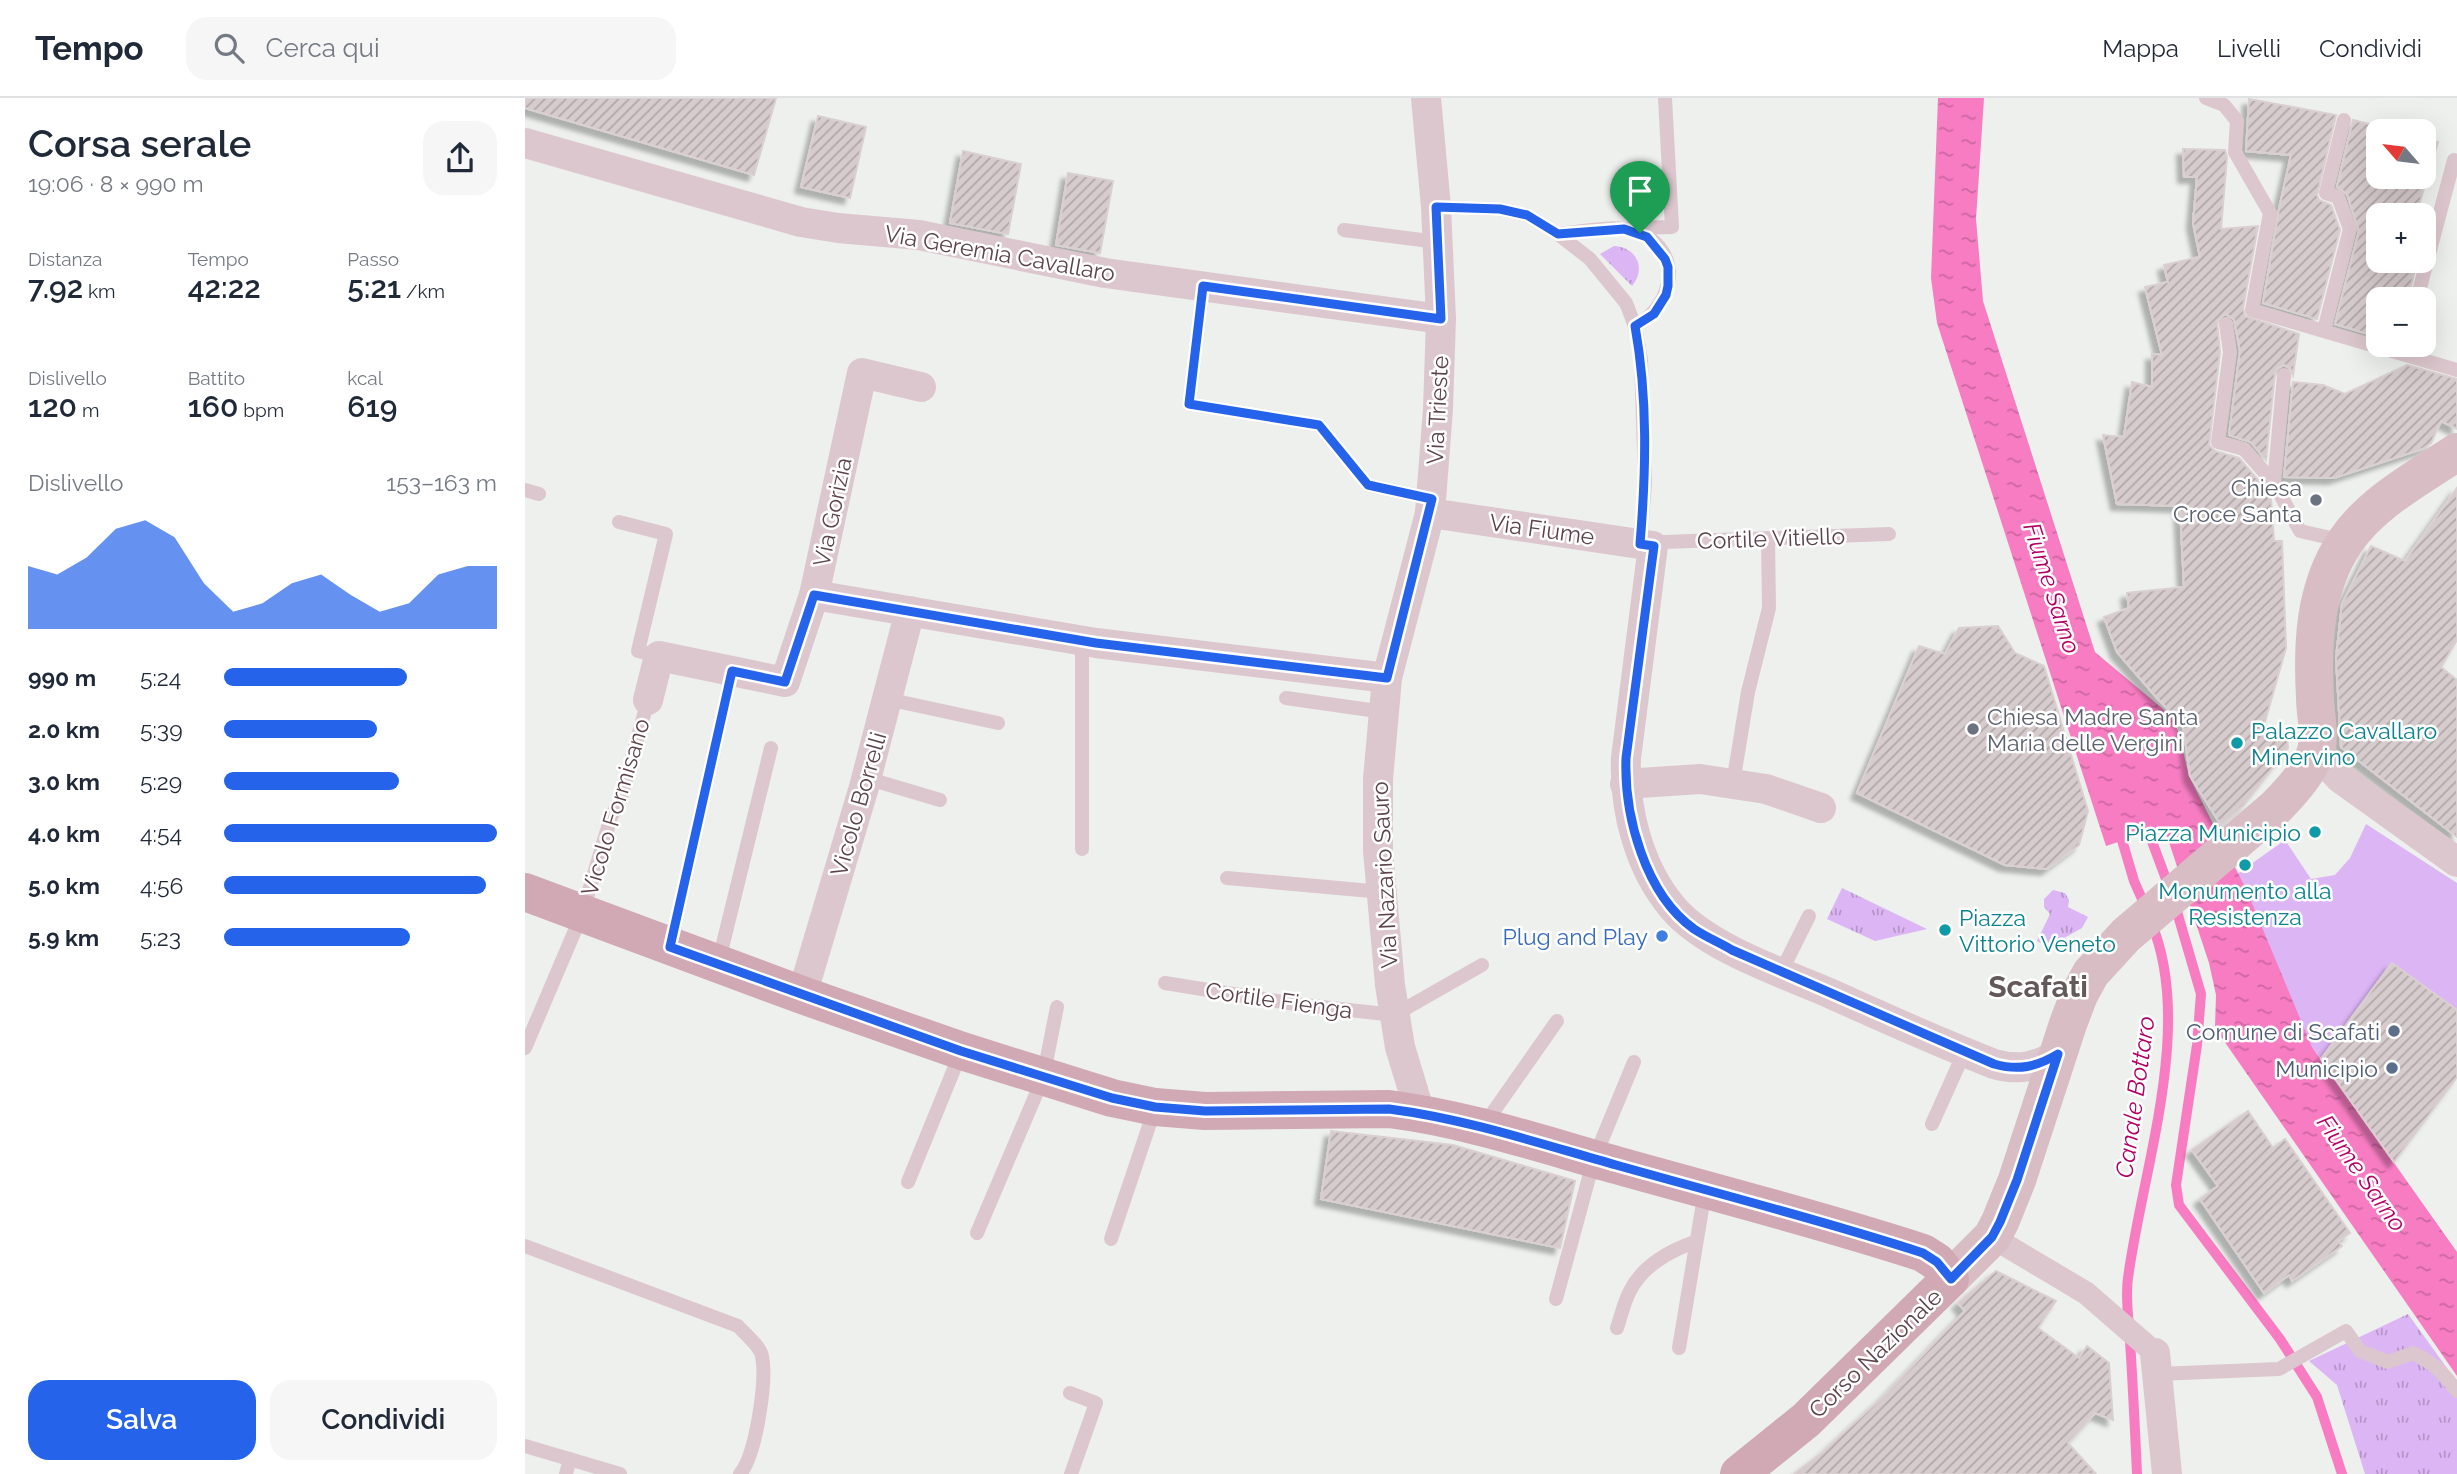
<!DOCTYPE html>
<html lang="it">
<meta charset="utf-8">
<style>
body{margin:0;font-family:Raleway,sans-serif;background:#f6f6f7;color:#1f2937;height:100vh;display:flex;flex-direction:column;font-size:26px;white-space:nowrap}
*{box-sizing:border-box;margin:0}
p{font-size:23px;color:#747a83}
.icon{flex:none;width:38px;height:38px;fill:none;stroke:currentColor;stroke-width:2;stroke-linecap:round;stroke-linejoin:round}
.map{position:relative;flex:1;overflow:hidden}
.side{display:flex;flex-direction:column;background:#fff;width:525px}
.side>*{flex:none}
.needle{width:46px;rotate:298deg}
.controls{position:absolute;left:1841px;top:21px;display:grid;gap:14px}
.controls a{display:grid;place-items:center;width:70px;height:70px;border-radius:14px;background:#fff;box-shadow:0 7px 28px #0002;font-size:35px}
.pin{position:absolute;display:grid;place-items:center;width:60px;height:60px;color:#fff;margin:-72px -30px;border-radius:50% 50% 50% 0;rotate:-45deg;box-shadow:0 0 7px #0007}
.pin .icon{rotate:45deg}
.round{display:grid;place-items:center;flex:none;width:74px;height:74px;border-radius:21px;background:#f6f6f7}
.headline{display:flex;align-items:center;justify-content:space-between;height:119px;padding:0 28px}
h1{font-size:38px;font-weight:600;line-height:52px}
.metrics{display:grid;grid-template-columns:repeat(3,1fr);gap:10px;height:119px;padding:7px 28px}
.metrics div{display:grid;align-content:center}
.metrics b{font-size:30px;font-weight:600}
.metrics small{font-size:19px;font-weight:400}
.metrics p{font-size:19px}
.chart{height:196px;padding:14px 28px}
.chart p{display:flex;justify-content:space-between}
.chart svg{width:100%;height:126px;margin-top:7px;fill:#2563eb;opacity:.7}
.primary-button{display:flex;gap:14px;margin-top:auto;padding:14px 28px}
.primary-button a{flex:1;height:80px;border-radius:21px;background:#2563eb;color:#fff;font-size:28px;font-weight:600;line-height:80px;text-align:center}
.primary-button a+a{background:#f6f6f7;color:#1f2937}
ul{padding:0 28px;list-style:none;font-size:23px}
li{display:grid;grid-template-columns:112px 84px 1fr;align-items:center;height:52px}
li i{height:18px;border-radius:9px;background:#2563eb}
header{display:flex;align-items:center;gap:42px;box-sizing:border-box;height:98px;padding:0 35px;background:#fff;border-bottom:2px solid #e0e1e3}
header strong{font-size:33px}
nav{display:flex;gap:38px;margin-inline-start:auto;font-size:24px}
.search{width:490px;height:63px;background:#f6f6f7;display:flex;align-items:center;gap:18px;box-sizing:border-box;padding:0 24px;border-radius:21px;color:#747a83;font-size:26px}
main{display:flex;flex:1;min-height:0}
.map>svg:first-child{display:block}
</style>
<header>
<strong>Tempo</strong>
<div class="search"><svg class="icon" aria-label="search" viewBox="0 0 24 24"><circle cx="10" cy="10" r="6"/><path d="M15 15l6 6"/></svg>Cerca qui</div>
<nav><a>Mappa</a><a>Livelli</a><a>Condividi</a></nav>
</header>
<main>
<section class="side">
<div class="headline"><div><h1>Corsa serale</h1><p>19:06 · 8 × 990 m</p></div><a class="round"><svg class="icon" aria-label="share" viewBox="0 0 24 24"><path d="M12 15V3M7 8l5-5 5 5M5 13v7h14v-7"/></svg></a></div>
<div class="metrics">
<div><p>Distanza</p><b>7.92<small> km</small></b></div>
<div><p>Tempo</p><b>42:22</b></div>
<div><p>Passo</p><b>5:21<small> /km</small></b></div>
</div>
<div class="metrics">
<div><p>Dislivello</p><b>120<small> m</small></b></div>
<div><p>Battito</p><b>160<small> bpm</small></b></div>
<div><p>kcal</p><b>619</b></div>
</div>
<div class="chart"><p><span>Dislivello</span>153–163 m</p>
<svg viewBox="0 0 160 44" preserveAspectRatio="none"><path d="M0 44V22L10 25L20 19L30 9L40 6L50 12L60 28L70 38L80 35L90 28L100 25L110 32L120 38L130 35L140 25L150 22L160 22V44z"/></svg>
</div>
<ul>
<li><b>990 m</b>5:24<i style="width:67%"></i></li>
<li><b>2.0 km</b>5:39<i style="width:56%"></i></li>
<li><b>3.0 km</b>5:29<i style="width:64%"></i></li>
<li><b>4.0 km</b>4:54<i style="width:100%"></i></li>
<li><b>5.0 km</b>4:56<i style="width:96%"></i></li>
<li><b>5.9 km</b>5:23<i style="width:68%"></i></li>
</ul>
<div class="primary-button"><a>Salva</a><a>Condividi</a></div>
</section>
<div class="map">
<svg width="1932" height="1376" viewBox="0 0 1932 1376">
<defs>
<pattern id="grass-tufts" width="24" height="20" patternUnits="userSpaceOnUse" patternTransform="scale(1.75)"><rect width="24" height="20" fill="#dbb5f4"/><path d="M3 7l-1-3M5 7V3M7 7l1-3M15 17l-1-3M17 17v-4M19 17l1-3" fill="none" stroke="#b595c8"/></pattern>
<pattern id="water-ripples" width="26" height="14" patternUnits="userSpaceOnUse" patternTransform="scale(1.75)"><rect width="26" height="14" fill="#f77cc2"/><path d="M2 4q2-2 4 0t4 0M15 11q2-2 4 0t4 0" fill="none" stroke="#cb67a0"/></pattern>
<pattern id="building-hatch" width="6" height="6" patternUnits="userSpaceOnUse" patternTransform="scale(1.75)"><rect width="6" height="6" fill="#d6cbcd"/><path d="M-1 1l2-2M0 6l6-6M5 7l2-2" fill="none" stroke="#b1a6a8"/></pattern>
<filter id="shadow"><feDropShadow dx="-6" dy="6" stdDeviation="2" flood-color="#0004"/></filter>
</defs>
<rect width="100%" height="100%" fill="#edf0ed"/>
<g fill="url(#grass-tufts)">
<path d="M1089,148C1111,149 1122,170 1107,188L1075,156Z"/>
<polygon points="1317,790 1402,831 1350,843 1302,821"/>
<polygon points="1528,792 1540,795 1544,802 1543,809 1563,819 1557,830 1523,849 1512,843 1525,816 1519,809 1519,801"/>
<polygon points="1883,1216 1932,1284 1932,1376 1840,1376 1812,1287 1784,1263"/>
</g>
<polygon fill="#dbb5f4" points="1841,726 1932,785 1932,912 1867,865 1796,961 1787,949 1712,776 1760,742 1786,781 1810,777 1825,760"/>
<polygon fill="url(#water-ripples)" points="1413,0 1459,0 1451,121 1458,203 1570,554 1638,611 1649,623 1654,636 1664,678 1721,791 1787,949 1932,1154 1932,1278 1690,930 1691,897 1684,865 1639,729 1581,748 1412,225 1406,180"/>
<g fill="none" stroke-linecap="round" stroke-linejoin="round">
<g stroke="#f77cc2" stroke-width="10">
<polyline points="1619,722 1644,789"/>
<polyline points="1594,732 1609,783 1621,810"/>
<polyline points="1650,807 1676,896 1672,947 1651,1087 1654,1107 1755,1241 1792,1299 1817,1376"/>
<path d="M1612,1376C1610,1332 1608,1288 1605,1243C1604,1223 1600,1200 1603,1180C1617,1073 1670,928 1626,824"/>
</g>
</g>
<g fill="url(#building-hatch)" stroke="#dad0d1" stroke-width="2" filter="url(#shadow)">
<polygon points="0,0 251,0 229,77 0,10"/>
<polygon points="1724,1 1811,17 1792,97 1794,102 1806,107 1815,132 1792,221 1738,205 1754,111 1766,57 1721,53"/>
<polygon points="293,18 341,29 325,100 276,89"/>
<polygon points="1828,22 1871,33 1853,33 1853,79 1899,79 1899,41 1913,44 1891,117 1853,117 1853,163 1892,163 1883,201 1853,201 1853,239 1810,226 1834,133 1822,96 1812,89"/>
<polygon points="1658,51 1700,52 1702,59 1696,131 1733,128 1718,210 1720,218 1774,236 1768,277 1765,270 1759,267 1752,271 1750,275 1741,362 1726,344 1704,337 1715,253 1709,221 1700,216 1692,223 1695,254 1684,347 1690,353 1714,360 1741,391 1746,400 1749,443 1757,443 1761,550 1739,627 1762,636 1763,650 1718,708 1696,727 1665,678 1658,626 1632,600 1592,554 1579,519 1604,510 1602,495 1659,489 1655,408 1592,406 1578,337 1599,339 1607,284 1627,289 1627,256 1637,257 1620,189 1643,184 1639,167 1675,159 1668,125 1672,79 1659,79"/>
<polygon points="438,53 496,66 483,136 425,125"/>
<polygon points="543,75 588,83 575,155 531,147"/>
<polygon points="1882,267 1932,281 1932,331 1916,323 1906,345 1897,351 1809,380 1759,379 1768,284 1798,287 1820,296"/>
<polygon points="1932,390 1932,542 1916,569 1932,582 1932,739 1816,649 1811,560 1817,506 1846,448 1880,463"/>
<polygon points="1473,528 1490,555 1519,568 1563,713 1554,747 1522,771 1480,767 1332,695 1394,548 1420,556 1434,530"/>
<polygon points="1867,865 1932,912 1932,979 1869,1064 1796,961"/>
<polygon points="1723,1013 1748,1050 1760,1041 1825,1135 1813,1143 1817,1148 1767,1183 1764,1177 1739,1195 1675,1101 1693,1088 1667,1052"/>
<polygon points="806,1033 928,1047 1050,1083 1035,1150 796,1101"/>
<polygon points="1471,1173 1531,1203 1513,1230 1554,1260 1562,1248 1584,1265 1588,1322 1570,1315 1543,1345 1571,1376 1269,1376 1298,1354 1360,1297 1440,1213 1433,1205"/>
</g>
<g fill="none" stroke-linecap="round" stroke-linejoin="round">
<g stroke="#ddc7ce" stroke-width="14">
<polyline points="1681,0 1699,7 1712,23 1710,54 1745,115 1727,212 1932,272"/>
<polyline points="911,109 975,111 1002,117 1033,136 1065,161 1101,205 1110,228 1116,262 1120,385 1115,446"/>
<polyline points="1106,130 1147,129 1140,0"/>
<polyline points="819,132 912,144"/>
<path d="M1033,136C1059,134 1090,125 1114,135C1160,153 1148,209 1110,228"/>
<polyline points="678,188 664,306 794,327 843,387 907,401"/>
<polyline points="1892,201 1929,62"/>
<polyline points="1701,226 1705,254 1693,344 1719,351 1749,385"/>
<polyline points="1799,232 1825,131 1813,99 1801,95 1819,22"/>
<polyline points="1759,277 1749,385 1775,433 1819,443"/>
<polyline points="0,392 14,396"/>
<polyline points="94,424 141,436 113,553 134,558"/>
<polyline points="1128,448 1139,444 1364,436"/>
<polyline points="761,600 859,614"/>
<polyline points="362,601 473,625"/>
<polyline points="341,680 415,702"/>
<polyline points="1208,685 1223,594 1244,510 1243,440"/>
<polyline points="557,751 557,543"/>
<polyline points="702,780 857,794"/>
<polyline points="146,845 207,573"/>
<polyline points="193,866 246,650"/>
<polyline points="1256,874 1284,818"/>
<polyline points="640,885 770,906 869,917 957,867"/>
<polyline points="0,950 57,816 86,719 96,700 123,602"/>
<polyline points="1407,1026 1439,955"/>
<polyline points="959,1027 1032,923"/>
<polyline points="383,1084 436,954"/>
<polyline points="452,1135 518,980 532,909"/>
<polyline points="586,1141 630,1010"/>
<path d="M0,1148L213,1228C220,1236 235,1248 237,1258C242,1283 231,1357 215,1376"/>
<polyline points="1031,1201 1069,1061 1109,964"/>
<path d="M1092,1230C1096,1218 1099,1204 1105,1193C1117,1168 1146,1152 1170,1144"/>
<polyline points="1154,1250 1180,1093"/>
<path d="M1633,1276L1754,1271L1821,1233L1835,1253L1863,1264L1888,1255C1908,1264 1919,1276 1932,1293"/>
<polyline points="545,1295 571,1305 546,1376"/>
<polyline points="0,1348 95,1376"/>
<polyline points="41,1376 45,1361"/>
</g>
<polyline stroke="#ddc7ce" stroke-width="23" points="1467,1139 1561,1195 1630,1255"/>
<g stroke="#ddc7ce" stroke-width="30">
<polyline points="0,45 276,124 313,130 394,137 580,175 916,221"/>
<polyline points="396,289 337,275 289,497 571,545 862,580"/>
<path d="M905,415L1128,448L1101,660C1099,712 1114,770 1148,810C1181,849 1255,874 1302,894C1357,919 1413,944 1469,966C1494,973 1511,969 1533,956"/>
<polyline points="123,602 134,558 260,584 289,497"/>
<polyline points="1792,649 1803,667 1815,680 1932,764"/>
<polyline points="1100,686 1175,681 1241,691 1296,710"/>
<polyline points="277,897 339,689 385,513"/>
<polyline points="895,1015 875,949 865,887 853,753 853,681 862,580 905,415 913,311 916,221 911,109 901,0"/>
<polyline points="1630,1255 1642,1376"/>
</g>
<path stroke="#d9bdc4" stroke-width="38" d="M1425,1181L1467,1139L1475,1124L1492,1082L1543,926L1554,897L1566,875L1601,837L1750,710C1765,695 1789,669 1792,648C1795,633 1790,615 1790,600C1787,546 1789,490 1820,444C1846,405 1893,380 1932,354"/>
<path stroke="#d0a9b4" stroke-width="38" d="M0,794L277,897L437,953L587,1000L630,1009L680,1013L864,1011C942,1021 1016,1046 1091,1067C1194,1096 1297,1122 1398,1155L1412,1164L1425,1181L1281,1322L1214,1376"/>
</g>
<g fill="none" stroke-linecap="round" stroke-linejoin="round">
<g stroke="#fff" stroke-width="14">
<path id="route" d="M911,109L975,111L1002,117L1033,136L1099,131L1122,139L1140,161L1143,169V188L1141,197L1129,216L1110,228C1123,300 1121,374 1115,446L1129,448L1101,660C1099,718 1120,796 1169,831C1181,839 1195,845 1207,852L1469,966C1494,973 1511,969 1533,956L1492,1082L1475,1124L1467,1139L1426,1181L1412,1164L1398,1155C1297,1122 1194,1096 1091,1067C1016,1046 942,1021 864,1011L680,1013L630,1009L587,1000L436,953L145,849L207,573L260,584L289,497L571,545L862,580L907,401L843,387L794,327L664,306L678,188L916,221Z"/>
</g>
<use href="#route" stroke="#2563eb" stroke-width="9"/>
</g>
<g fill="#6b7280" stroke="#fff" stroke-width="2.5">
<circle cx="1791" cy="402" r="7"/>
<circle cx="1448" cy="631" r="7"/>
</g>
<g fill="#0f9aa8" stroke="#fff" stroke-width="2.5">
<circle cx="1712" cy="645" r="7"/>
<circle cx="1790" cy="734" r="7"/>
<circle cx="1720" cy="767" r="7"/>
<circle cx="1420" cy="832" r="7"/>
</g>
<circle fill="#3f7fe0" stroke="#fff" stroke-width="2.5" cx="1137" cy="838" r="7"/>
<g fill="#5c6f8a" stroke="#fff" stroke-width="2.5">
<circle cx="1869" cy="933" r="7"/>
<circle cx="1867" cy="970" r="7"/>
</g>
<g text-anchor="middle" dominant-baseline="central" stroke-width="5" stroke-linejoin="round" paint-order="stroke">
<g font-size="23" fill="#5d434b" stroke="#fff">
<text transform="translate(475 155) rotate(10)">Via Geremia Cavallaro</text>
<text transform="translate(912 312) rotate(-87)">Via Trieste</text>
<text transform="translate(307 414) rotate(-78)">Via Gorizia</text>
<text transform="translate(1017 431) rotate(8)">Via Fiume</text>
<text transform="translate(1246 440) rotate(-2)">Cortile Vitiello</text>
<text transform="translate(333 706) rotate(-74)">Vicolo Borrelli</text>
<text transform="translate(90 709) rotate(-73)">Vicolo Formisano</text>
<text transform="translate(859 777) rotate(-93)">Via Nazario Sauro</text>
<text transform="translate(754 902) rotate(8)">Cortile Fienga</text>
<text transform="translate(1350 1255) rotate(-44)">Corso Nazionale</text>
</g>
<g font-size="23" fill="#5b616d" stroke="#fff" text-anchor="end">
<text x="1777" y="389">Chiesa<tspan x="1777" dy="26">Croce Santa</tspan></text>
<text x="1462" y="618" text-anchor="start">Chiesa Madre Santa<tspan x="1462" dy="26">Maria delle Vergini</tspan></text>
</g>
<g font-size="23" fill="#0d838f" stroke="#fff" text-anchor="start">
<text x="1726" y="632">Palazzo Cavallaro<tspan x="1726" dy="26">Minervino</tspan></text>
<text x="1776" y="734" text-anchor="end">Piazza Municipio</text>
<text x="1720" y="792" text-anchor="middle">Monumento alla<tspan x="1720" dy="26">Resistenza</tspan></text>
<text x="1434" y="819">Piazza<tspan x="1434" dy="26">Vittorio Veneto</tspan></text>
</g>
<g font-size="23" fill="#366cbe" stroke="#fff" text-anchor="end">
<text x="1123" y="838">Plug and Play</text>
</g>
<g font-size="23" fill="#4e5e75" stroke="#fff" text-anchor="end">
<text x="1855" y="933">Comune di Scafati</text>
<text x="1853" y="970">Municipio</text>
</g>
<g font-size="24" font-style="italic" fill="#b30065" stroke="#fff">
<text transform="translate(1527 490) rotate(72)">Fiume Sarno</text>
<text transform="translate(1610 999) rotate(-82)">Canale Bottaro</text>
<text transform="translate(1837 1075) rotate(55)">Fiume Sarno</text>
</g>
<g font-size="30" font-weight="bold" fill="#63595b" stroke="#fff">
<text x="1513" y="888">Scafati</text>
</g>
</g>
</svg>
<div class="controls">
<a><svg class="needle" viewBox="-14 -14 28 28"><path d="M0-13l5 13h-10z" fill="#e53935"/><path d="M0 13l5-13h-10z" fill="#747a83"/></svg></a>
<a>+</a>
<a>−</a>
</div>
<div class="pin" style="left:1115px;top:135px;background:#1e9e55"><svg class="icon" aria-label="arrive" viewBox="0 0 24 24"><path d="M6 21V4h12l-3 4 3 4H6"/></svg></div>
</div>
</main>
